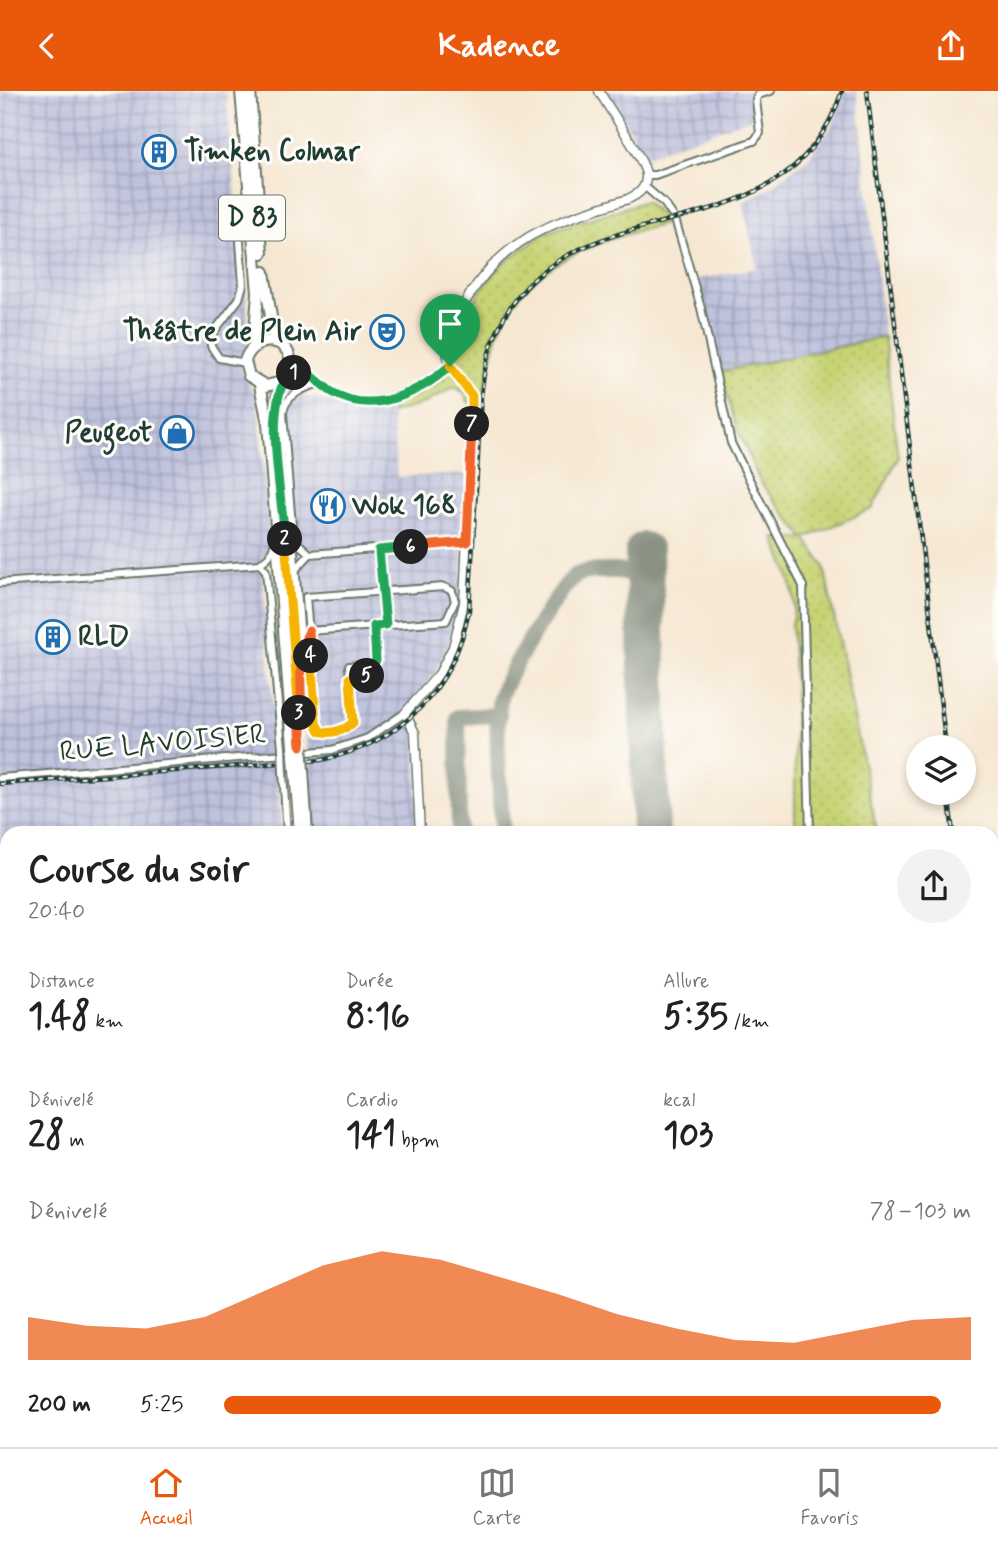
<!DOCTYPE html>
<html lang="fr">
<meta charset="utf-8">
<style>
body{margin:0;font-family:Mynerve,sans-serif;background:#f2f2f2;color:#222;height:100vh;display:flex;flex-direction:column;font-size:26px;white-space:nowrap}
*{box-sizing:border-box;margin:0}
p{font-size:23px;color:#767676}
.icon{flex:none;width:38px;height:38px;fill:none;stroke:currentColor;stroke-width:2;stroke-linecap:round;stroke-linejoin:round}
.map{position:relative;flex:1;overflow:hidden}
.details{position:absolute;left:0px;top:735px;width:999px;height:621px;display:flex;flex-direction:column;background:#fff;border-radius:21px 21px 0 0;box-shadow:0 4px 10px #0003}
.details>*{flex:none}
.fabs{position:absolute;left:906px;top:644px;display:grid;gap:14px}
.fabs a{display:grid;place-items:center;width:70px;height:70px;border-radius:50%;background:#fff;box-shadow:0 4px 10px #0003;font-size:35px}
.pin{position:absolute;display:grid;place-items:center;width:60px;height:60px;color:#fff;margin:-72px -30px;border-radius:50% 50% 50% 0;rotate:-45deg;box-shadow:0 0 7px #0007}
.pin .icon{rotate:45deg}
.km{position:absolute;width:35px;height:35px;margin:-18px;border-radius:50%;background:#222;color:#fff;font-size:19px;line-height:35px;text-align:center}
.round{display:grid;place-items:center;flex:none;width:74px;height:74px;border-radius:37px;background:#f2f2f2}
.overview{display:flex;align-items:center;justify-content:space-between;height:119px;padding:0 28px}
h1{font-size:38px;font-weight:700;line-height:52px}
.metrics{display:grid;grid-template-columns:repeat(3,1fr);gap:10px;height:119px;padding:7px 28px}
.metrics div{display:grid;align-content:center}
.metrics b{font-size:35px;font-weight:700}
.metrics small{font-size:19px;font-weight:400}
.metrics p{font-size:19px}
.chart{height:196px;padding:14px 28px}
.chart p{display:flex;justify-content:space-between}
.chart svg{width:100%;height:126px;margin-top:7px;fill:#ea580c;opacity:.7}
ul{padding:0 28px;list-style:none;font-size:23px}
li{display:grid;grid-template-columns:112px 84px 1fr;align-items:center;height:52px}
li i{height:18px;border-radius:9px;background:#ea580c}
header{display:flex;justify-content:space-between;align-items:center;height:91px;padding:0 28px;background:#ea580c;color:#fff;font-size:32px;font-weight:700}
.tabs{display:flex;justify-content:space-around;align-items:center;height:98px;border-top:2px solid #e0e0e0;background:#fff;font-size:19px;color:#767676}
.tabs a{display:grid;justify-items:center;gap:4px}
.tabs .on{color:#ea580c}
.map>svg:first-child{display:block}
</style>
<header><svg class="icon" aria-label="back" viewBox="0 0 24 24"><path d="M15 5l-7 7 7 7"/></svg>Kadence<svg class="icon" aria-label="share" viewBox="0 0 24 24"><path d="M12 15V3M7 8l5-5 5 5M5 13v7h14v-7"/></svg></header>
<div class="map">
<svg width="998" height="1356" viewBox="0 0 998 1356">
<defs>
<pattern id="industrial-grid" width="8" height="8" patternUnits="userSpaceOnUse" patternTransform="scale(1.75)"><rect width="8" height="8" fill="#bfc2dd"/><path d="M0 4h8M4 0v8" fill="none" stroke="#9b9fb4"/></pattern>
<pattern id="grass-dots" width="8" height="8" patternUnits="userSpaceOnUse" patternTransform="scale(1.75)"><rect width="8" height="8" fill="#c7d375"/><path d="M2 2h.1M6 6h.1" fill="none" stroke="#aab666" stroke-width="1.8" stroke-linecap="round"/></pattern>
</defs>
<rect width="100%" height="100%" fill="#fdfcf7"/>
<filter id="ink" filterUnits="userSpaceOnUse"><feTurbulence type="fractalNoise" baseFrequency=".0143" numOctaves="2"/><feDisplacementMap in="SourceGraphic" scale="14" xChannelSelector="R" yChannelSelector="G"/><feConvolveMatrix kernelMatrix="1 2 1 2 8 2 1 2 1" color-interpolation-filters="sRGB"/></filter>
<filter id="wash" filterUnits="userSpaceOnUse"><feTurbulence type="fractalNoise" baseFrequency=".00686" numOctaves="4" result="noise"/><feDisplacementMap in="SourceGraphic" scale="28" xChannelSelector="R" yChannelSelector="G"/><feGaussianBlur stdDeviation="1.57" result="paint"/><feColorMatrix in="noise" values="0 0 0 0 0 0 0 0 0 0 0 0 0 0 0 0 0 1.4 0 .05"/><feComposite in="paint" operator="in"/></filter>
<g filter="url(#wash)">
<rect width="100%" height="100%" fill="#f6e7d2"/>
<g fill="url(#industrial-grid)">
<polygon points="0,0 226,0 250,250 240,267 242,280 257,307 271,456 257,475 262,482 283,742 7,742 7,1349 349,1349 351,1356 0,1356"/>
<polygon points="607,0 750,0 755,26 645,65"/>
<polygon points="845,0 857,0 884,246 720,281 698,188 757,177 743,111 767,98 809,66 833,34"/>
<polygon points="302,305 364,316 391,312 397,386 466,383 461,511 448,555 435,582 416,609 418,742 314,742 306,643 308,613 285,333 287,314"/>
<polygon points="992,1130 998,1179 998,1356 809,1356 809,1349 992,1349"/>
</g>
<polygon fill="#bfc2dd" points="992,988 998,1046 998,1179 992,1130"/>
<g fill="url(#grass-dots)" stroke="#738854" stroke-width="2">
<path d="M646,110L668,132C601,149 520,171 497,246C491,265 488,285 483,304L469,312L464,301L454,296L425,312L392,322L391,312L418,304L445,287L478,203L502,173L547,141Z"/>
<path d="M884,246L898,367L872,418L805,447L824,475L877,742H795V597L791,533C801,506 784,472 774,447H804L760,391L737,337L720,281Z"/>
</g>
<g fill="none" stroke-linecap="round" stroke-linejoin="round">
<g stroke="#8a9283" stroke-width="16">
<polyline points="459,742 458,626 499,624"/>
<path d="M502,742C501,701 494,647 500,608C502,591 561,494 575,485C585,479 600,480 612,480C631,479 641,487 645,506"/>
<polyline points="512,1349 512,1356"/>
</g>
<g stroke="#8a9283" stroke-width="38">
<polyline points="644,460 651,742"/>
<polyline points="660,1349 660,1356"/>
<polyline points="713,1349 713,1356"/>
</g>
</g>
</g>
<g filter="url(#ink)">
<g fill="none" stroke-linecap="round" stroke-linejoin="round">
<g stroke="#6a786b" stroke-width="10">
<g id="minor">
<polyline points="646,84 655,84 754,50 760,42 756,9 758,4 771,0"/>
<polyline points="644,95 664,112 675,128 701,217 731,352 803,495 810,742"/>
<polyline points="237,106 243,194 239,208 210,246 211,255 219,267 245,272"/>
<polyline points="293,448 310,463"/>
<polyline points="379,459 386,534"/>
<polyline points="310,463 467,451"/>
<polyline points="260,473 266,480 282,657"/>
<polyline points="260,473 269,465 275,453"/>
<polyline points="296,478 310,463"/>
<polyline points="0,492 260,473"/>
<path d="M309,540L446,530L455,510L452,500L444,496L306,506L316,632L320,640C331,644 344,639 353,632L350,587L372,581L371,573L376,569L374,535"/>
<polyline points="350,587 349,575 371,573"/>
<path d="M303,639L302,561L283,322C285,304 304,297 320,292"/>
<polyline points="283,681 287,742"/>
<polyline points="0,687 332,659 368,647 405,622"/>
<polyline points="322,1349 323,1356"/>
<polyline points="386,1349 387,1356"/>
</g>
</g>
<g stroke="#6a786b" stroke-width="11">
<g id="tertiary">
<path d="M290,269C304,279 318,295 334,302C374,323 419,302 450,275"/>
<path d="M420,742L415,642L405,622L439,583L453,556L464,512L473,312C471,294 449,284 448,266C447,252 456,228 463,215C503,144 555,131 628,108C639,103 647,97 646,83C644,68 608,16 599,0"/>
</g>
</g>
<g stroke="#6a786b" stroke-width="13">
<polyline id="secondary" points="0,1126 7,1126"/>
</g>
<g stroke="#6a786b" stroke-width="14">
<g id="primary">
<polyline points="241,0 258,202 254,254"/>
<polyline points="250,0 262,162"/>
<polyline points="264,181 275,251"/>
<path d="M282,291L266,295L249,285L245,270C251,248 283,241 290,267C293,282 280,290 278,303C276,312 276,322 276,331L301,655"/>
<polyline points="260,294 268,332 293,655"/>
<polyline points="295,679 300,742"/>
<polyline points="303,679 307,742"/>
<polyline points="364,1349 365,1356"/>
<polyline points="372,1349 373,1356"/>
</g>
</g>
<use href="#minor" stroke="#fff" stroke-width="6"/>
<use href="#tertiary" stroke="#fff" stroke-width="8"/>
<use href="#secondary" stroke="#fff" stroke-width="10"/>
<use href="#primary" stroke="#fff" stroke-width="10"/>
<g stroke="#1f3d34" stroke-width="4.5">
<g id="rail">
<polyline points="867,0 946,656"/>
<path d="M0,693L321,669C400,653 454,599 469,519C472,468 475,416 478,365C480,326 479,286 493,250C560,79 783,181 842,0"/>
<polyline points="948,702 953,742"/>
<polyline points="992,1039 997,1076"/>
<polyline points="992,1066 998,1113"/>
<polyline points="0,1116 7,1116"/>
</g>
</g>
<use href="#rail" stroke="#fdfcf7" stroke-width="2" stroke-dasharray="5" stroke-linecap="butt"/>
<g stroke="#6a786b" stroke-width="10" stroke-linecap="butt">
<polyline id="minor-bridge" points="282,657 283,681"/>
</g>
<g stroke="#6a786b" stroke-width="14" stroke-linecap="butt">
<g id="primary-bridge">
<polyline points="293,655 295,679"/>
<polyline points="301,655 303,679"/>
</g>
</g>
<use href="#minor-bridge" stroke="#fff" stroke-width="6"/>
<use href="#primary-bridge" stroke="#fff" stroke-width="10"/>
</g>
</g>
<g fill="none" stroke-linecap="round" stroke-linejoin="round" filter="url(#ink)">
<g stroke="#fff" stroke-width="14">
<path id="split-1" d="M294,282L306,281C315,286 322,295 332,301C372,325 419,302 450,275"/>
</g>
<g stroke="#fff" stroke-width="14">
<path id="split-2" d="M285,448C282,404 263,319 288,283L294,282"/>
</g>
<g stroke="#fff" stroke-width="14">
<polyline id="split-3" points="285,448 299,622"/>
</g>
<g stroke="#fff" stroke-width="14">
<path id="split-4" d="M299,622L301,655C306,621 293,569 309,540L311,565"/>
</g>
<g stroke="#fff" stroke-width="14">
<path id="split-5" d="M311,565L316,632L320,640C331,644 344,639 353,632L350,587L367,585"/>
</g>
<g stroke="#fff" stroke-width="14">
<polyline id="split-6" points="367,585 376,569 374,535 386,534 379,459 411,456"/>
</g>
<g stroke="#fff" stroke-width="14">
<polyline id="split-7" points="411,456 467,451 472,333"/>
</g>
<g stroke="#fff" stroke-width="14">
<polyline id="split-8" points="450,275 472,305 472,333"/>
</g>
<use href="#split-1" stroke="#22a559" stroke-width="9"/>
<use href="#split-2" stroke="#22a559" stroke-width="9"/>
<use href="#split-3" stroke="#f5b400" stroke-width="9"/>
<use href="#split-4" stroke="#f0652b" stroke-width="9"/>
<use href="#split-5" stroke="#f5b400" stroke-width="9"/>
<use href="#split-6" stroke="#22a559" stroke-width="9"/>
<use href="#split-7" stroke="#f0652b" stroke-width="9"/>
<use href="#split-8" stroke="#f5b400" stroke-width="9"/>
</g>
<defs>
<g id="building-ring" transform="scale(1.75)"><circle r="9.5" fill="#fdfcf7" stroke="#1f6fb2" stroke-width="1.5"/><path d="M-4-6H4V6H1V3H-1V6H-4ZM-2.5-4.3h1.7v1.8h-1.7ZM.8-4.3h1.7v1.8H.8ZM-2.5-1h1.7V.8h-1.7ZM.8-1h1.7V.8H.8Z" fill="#1f6fb2"/></g>
<g id="theatre-ring" transform="scale(1.75)"><circle r="9.5" fill="#fdfcf7" stroke="#1f6fb2" stroke-width="1.5"/><path d="M-5-5.5Q0-4 5-5.5V0Q5 5 0 6Q-5 5-5 0ZM-3.3-2.5H-1v1.5H-3.3ZM1-2.5H3.3v1.5H1ZM-2.8 1Q0 5.5 2.8 1Z" fill="#1f6fb2"/></g>
<g id="shop-ring" transform="scale(1.75)"><circle r="9.5" fill="#fdfcf7" stroke="#1f6fb2" stroke-width="1.5"/><path d="M-5-2.5h2.3a2.7 3.5 0 0 1 5.4 0H5L5.5 6h-11ZM-1.5-2.5h3a1.5 2.3 0 0 0-3 0Z" fill="#1f6fb2"/></g>
<g id="restaurant-ring" transform="scale(1.75)"><circle r="9.5" fill="#fdfcf7" stroke="#1f6fb2" stroke-width="1.5"/><path d="M-5-6h1v4h1v-4h1v4h1v-4h1v5L-1.5 .5V6h-2V.5L-5-1ZM5-6V6H3V1.5H1.5Q1.5-4 5-6Z" fill="#1f6fb2"/></g>
</defs>
<g fill-rule="evenodd">
<use href="#building-ring" x="159" y="61"/>
<use href="#theatre-ring" x="387" y="241"/>
<use href="#shop-ring" x="177" y="342"/>
<use href="#restaurant-ring" x="328" y="415"/>
<use href="#building-ring" x="53" y="546"/>
</g>
<g text-anchor="middle" dominant-baseline="central" stroke-width="6" stroke-linejoin="round" paint-order="stroke">
<rect fill="#fdfcf7" stroke="#62766e" stroke-width="2" x="219" y="104.5" width="66" height="45" rx="5"/>
<g font-size="26" font-weight="bold" fill="#1f3d34">
<text x="252" y="127">D 83</text>
</g>
<g font-size="28" font-weight="bold" fill="#1f3d34" stroke="#fdfcf7" text-anchor="start">
<text x="184" y="61">Timken Colmar</text>
<text x="362" y="241" text-anchor="end">Théâtre de Plein Air</text>
<text x="152" y="342" text-anchor="end">Peugeot</text>
<text x="352" y="415">Wok 168</text>
<text x="78" y="546">RLD</text>
</g>
<g font-size="28" fill="#1f3d34" stroke="#fdfcf7">
<text transform="translate(163 653) rotate(-5)">RUE LAVOISIER</text>
</g>
</g>
</svg>
<div class="fabs">
<a><svg class="icon" aria-label="layers" viewBox="0 0 24 24"><path d="M12 4l9 5-9 5-9-5zM3 14l9 5 9-5"/></svg></a>
</div>
<div class="pin" style="left:450px;top:275px;background:#1e9e55"><svg class="icon" aria-label="arrive" viewBox="0 0 24 24"><path d="M6 21V4h12l-3 4 3 4H6"/></svg></div>
<b class="km" style="left:294px;top:282px">1</b>
<b class="km" style="left:285px;top:448px">2</b>
<b class="km" style="left:299px;top:622px">3</b>
<b class="km" style="left:311px;top:565px">4</b>
<b class="km" style="left:367px;top:585px">5</b>
<b class="km" style="left:411px;top:456px">6</b>
<b class="km" style="left:472px;top:333px">7</b>
<section class="details">
<div class="overview"><div><h1>Course du soir</h1><p>20:40</p></div><a class="round"><svg class="icon" aria-label="share" viewBox="0 0 24 24"><path d="M12 15V3M7 8l5-5 5 5M5 13v7h14v-7"/></svg></a></div>
<div class="metrics">
<div><p>Distance</p><b>1.48<small> km</small></b></div>
<div><p>Durée</p><b>8:16</b></div>
<div><p>Allure</p><b>5:35<small> /km</small></b></div>
</div>
<div class="metrics">
<div><p>Dénivelé</p><b>28<small> m</small></b></div>
<div><p>Cardio</p><b>141<small> bpm</small></b></div>
<div><p>kcal</p><b>103</b></div>
</div>
<div class="chart"><p><span>Dénivelé</span>78–103 m</p>
<svg viewBox="0 0 160 44" preserveAspectRatio="none"><path d="M0 44V29L10 32L20 33L30 29L40 20L50 11L60 6L70 9L80 15L90 21L100 28L110 33L120 37L130 38L140 34L150 30L160 29V44z"/></svg>
</div>
<ul>
<li><b>200 m</b>5:25<i style="width:96%"></i></li>
</ul>
</section>
</div>
<nav class="tabs">
<a class="on"><svg class="icon" aria-label="home" viewBox="0 0 24 24"><path d="M3 11l9-7 9 7M6 9v11h12V9"/></svg>Accueil</a>
<a><svg class="icon" aria-label="map" viewBox="0 0 24 24"><path d="M3 6l6-2 6 2 6-2v14l-6 2-6-2-6 2zM9 4v14M15 6v14"/></svg>Carte</a>
<a><svg class="icon" aria-label="saved" viewBox="0 0 24 24"><path d="M7 4h10v16l-5-4-5 4z"/></svg>Favoris</a>
</nav>
